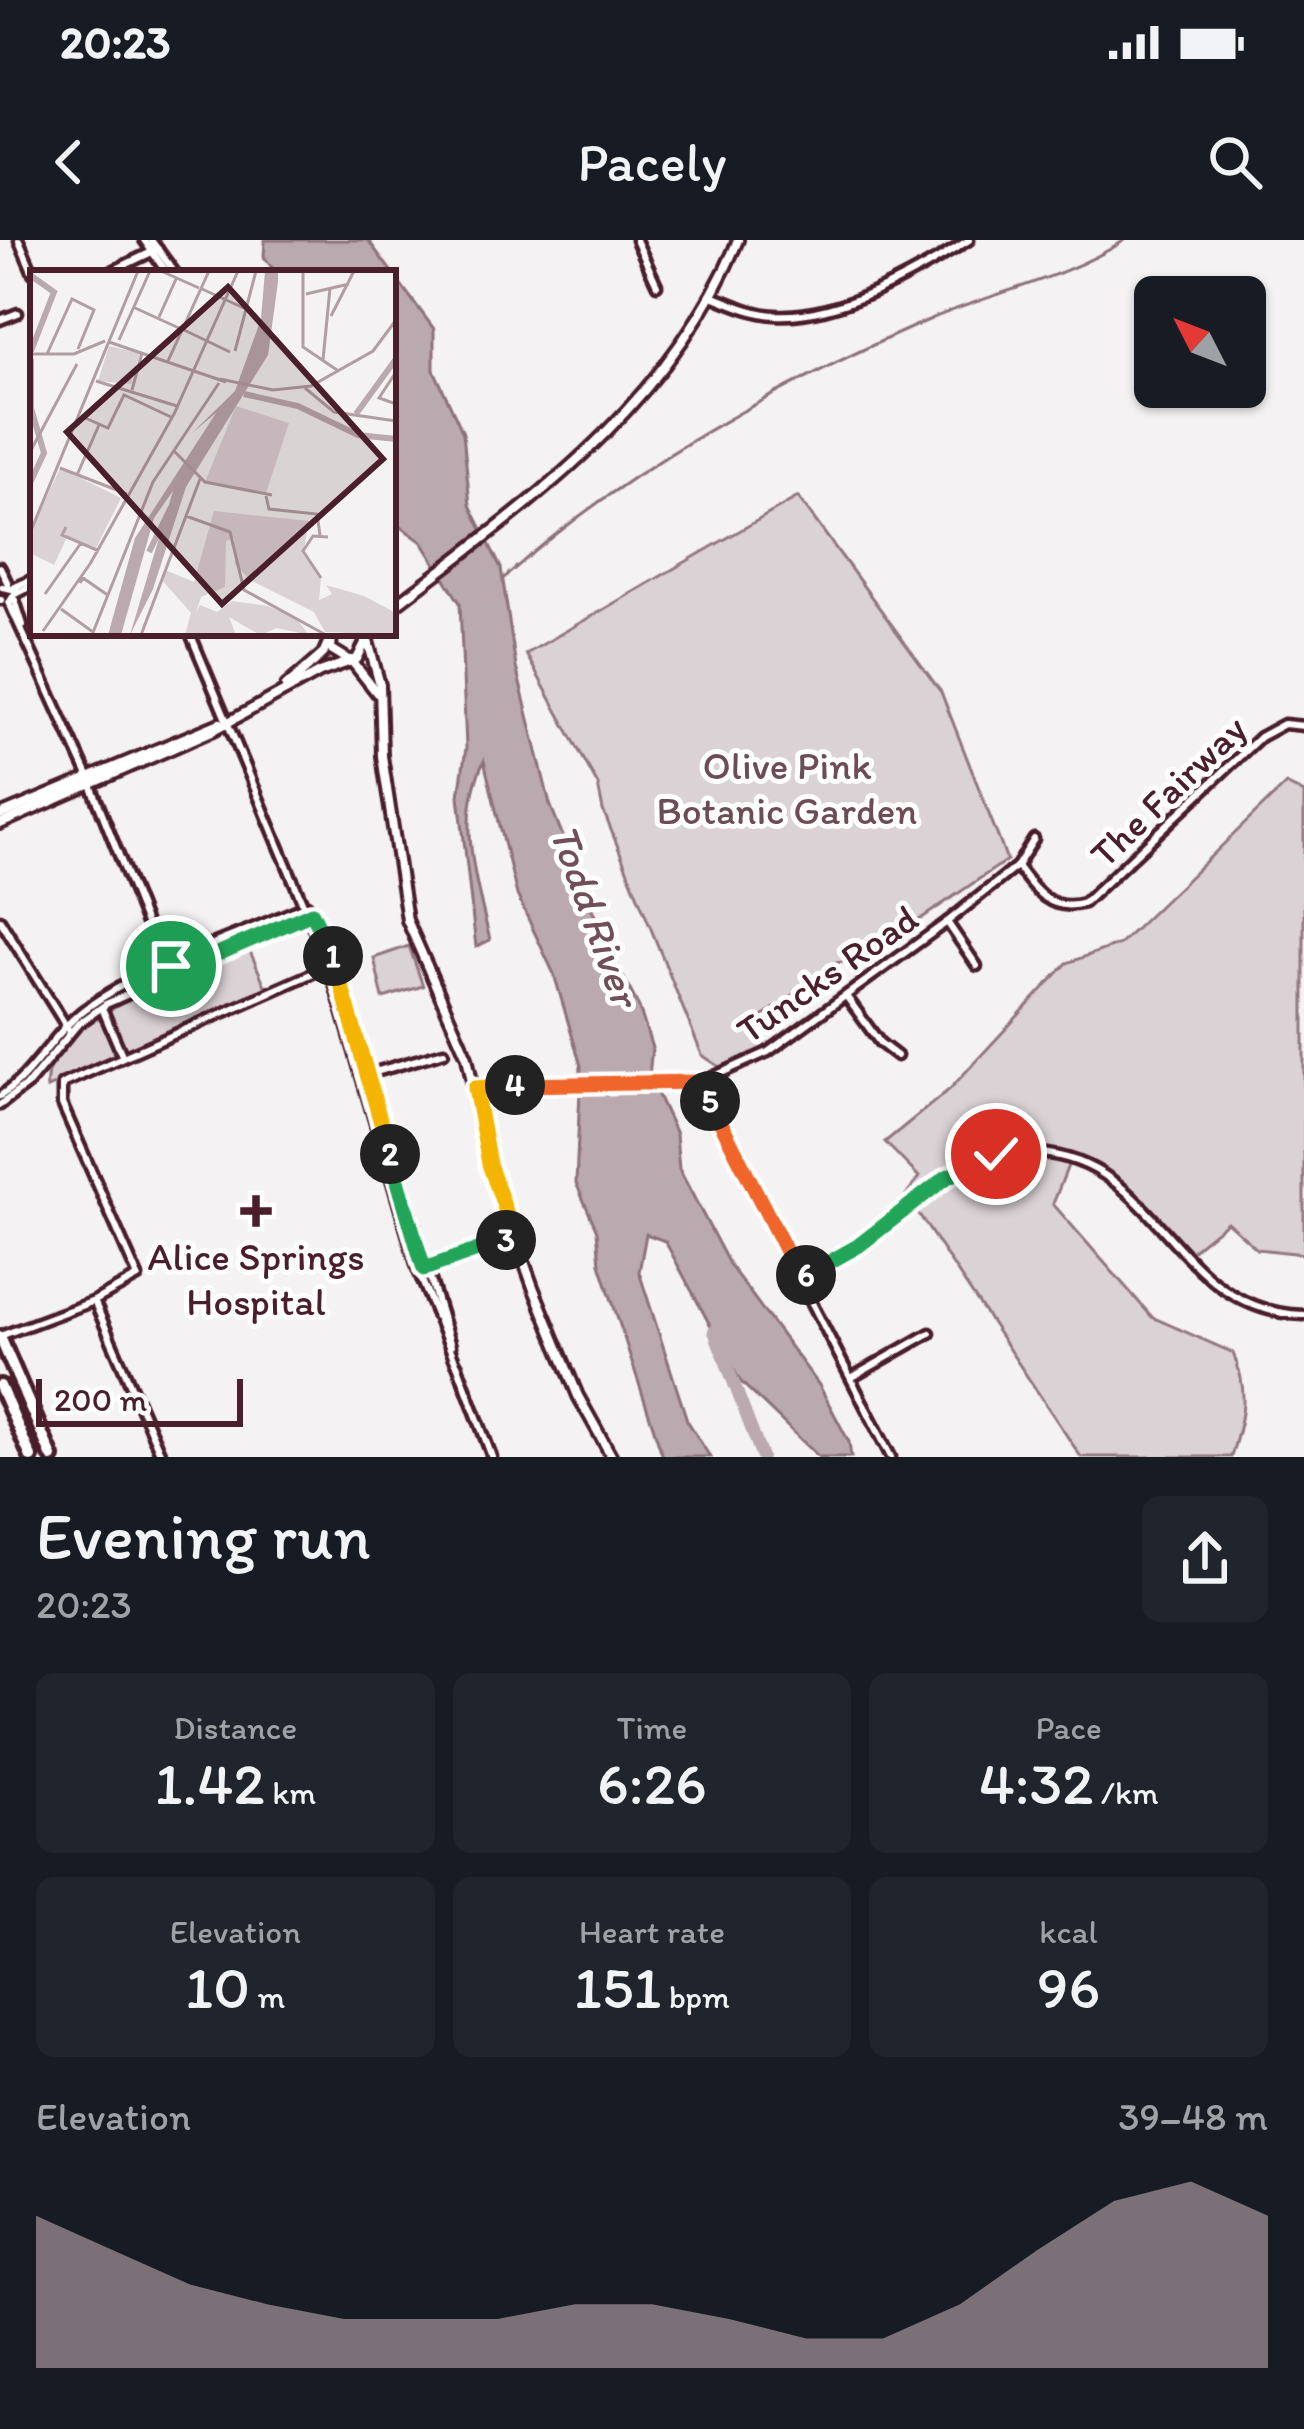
<!DOCTYPE html>
<meta charset="utf-8">
<style>
body{margin:0;font-family:Itim,sans-serif;background:#20242c;color:#f1f3f6;height:100vh;display:flex;flex-direction:column;font-size:45px;white-space:nowrap}
*{box-sizing:border-box;margin:0}
p{font-size:39px;color:#9ea1a6}
.icon{flex:none;width:66px;height:66px;fill:none;stroke:currentColor;stroke-width:2;stroke-linecap:round;stroke-linejoin:round}
.map{position:relative;height:1217px;overflow:hidden}
.panel{display:flex;flex-direction:column;background:#171b24;flex:1}
.panel>*{flex:none}
.needle{width:78px;rotate:312deg}
.tools{position:absolute;left:1134px;top:36px;display:grid;gap:24px}
.tools a{display:grid;place-items:center;width:132px;height:132px;border-radius:18px;background:#171b24;box-shadow:0 3px 9px #0004;font-size:60px}
.scale{position:absolute;left:36px;bottom:30px;width:207px;box-sizing:border-box;padding-left:12px;border:6px solid #4a1f2b;border-top:0;font-size:33px;line-height:42px;white-space:nowrap;color:#4a1f2b;-webkit-text-stroke:9px #fff;paint-order:stroke}
.pin{position:absolute;display:grid;place-items:center;width:102px;height:102px;color:#fff;margin:-51px;border:6px solid #fff;border-radius:50%;box-shadow:0 3px 12px #0007}
.km{position:absolute;width:60px;height:60px;margin:-30px;border-radius:50%;background:#222;color:#fff;font-size:33px;line-height:60px;text-align:center}
.round{display:grid;place-items:center;flex:none;width:126px;height:126px;border-radius:18px;background:#20242c}
.summary{display:flex;align-items:center;justify-content:space-between;height:204px;padding:0 36px}
h1{font-size:66px;font-weight:600;line-height:90px}
.stats{display:grid;grid-template-columns:repeat(3,1fr);gap:18px;height:204px;padding:12px 36px}
.stats div{display:grid;align-content:center;border-radius:18px;background:#20242c;text-align:center}
.stats b{font-size:60px;font-weight:600}
.stats small{font-size:33px;font-weight:400}
.stats p{font-size:33px}
.chart{height:336px;padding:24px 36px}
.chart p{display:flex;justify-content:space-between}
.chart svg{width:100%;height:216px;margin-top:12px;fill:#a6949b;opacity:.7}
.status{display:flex;justify-content:space-between;align-items:center;height:84px;padding:0 60px;background:#171b24;direction:ltr}
.status svg{height:33px;fill:currentColor}
header{display:flex;justify-content:space-between;align-items:center;height:156px;padding:0 36px;background:#171b24;font-size:54px;font-weight:600}
.map>svg:first-child{display:block}
</style>
<div class="status"><b>20:23</b><svg viewBox="0 0 49 12"><path d="M0 12V9h3v3zM5 12V6h3v6zM10 12V3h3v9zM15 12V0h3v12zM26 1h20v11H26zM47 4h2v5h-2z"/></svg></div>
<header><svg class="icon" aria-label="back" viewBox="0 0 24 24"><path d="M15 5l-7 7 7 7"/></svg>Pacely<svg class="icon" aria-label="search" viewBox="0 0 24 24"><circle cx="10" cy="10" r="6"/><path d="M15 15l6 6"/></svg></header>
<div class="map">
<svg width="1304" height="1217" viewBox="0 0 1304 1217">
<rect width="100%" height="100%" fill="#f4f2f2"/>
<filter id="ink" filterUnits="userSpaceOnUse"><feTurbulence type="fractalNoise" baseFrequency=".00833" numOctaves="2"/><feDisplacementMap in="SourceGraphic" scale="24" xChannelSelector="R" yChannelSelector="G"/><feConvolveMatrix kernelMatrix="1 2 1 2 8 2 1 2 1" color-interpolation-filters="sRGB"/></filter>
<g filter="url(#ink)">
<g fill="#dbd2d5" stroke="#927880" stroke-width="3">
<polygon points="798,257 941,452 1007,620 862,719 836,723 753,784 768,812 729,833 702,815 603,570 598,545 526,414"/>
<path d="M1286,544L1304,553V1014L1257,1009L1227,982L1184,1017L1129,950L1071,918L1053,964L1152,1077L1233,1113C1250,1153 1243,1177 1231,1217H1081L906,955L919,937L885,902L950,849L1067,723L1120,704Z"/>
<polygon points="409,706 423,746 383,758 374,718"/>
<path d="M249,709L267,750L47,848C38,781 201,729 249,709Z"/>
</g>
<path fill="#baa9ae" stroke="#8d727a" stroke-width="3" d="M265,0H368L434,89V130L463,193L470,265L501,328L516,427L550,564L607,706L639,767L652,808L649,836L676,894L679,929L730,1026L819,1145L849,1202L851,1217H819L740,1141L665,1001L646,994L639,1032L687,1180L710,1217H663L600,1024L597,991L576,943L581,826L554,734L517,655L484,521C456,578 476,641 490,700L476,707L459,556L466,508L460,363L422,302L393,281V33H276L264,17Z"/>
<g fill="none" stroke-linecap="round" stroke-linejoin="round">
<path stroke="#8d727a" stroke-width="3" d="M504,338C628,227 779,145 931,79C994,52 1068,38 1125,0"/>
<polyline stroke="#baa9ae" stroke-width="12" points="714,1091 762,1217"/>
<g stroke="#4a1f2b" stroke-width="15">
<g id="street">
<polyline points="19,0 33,33"/>
<polyline points="144,0 167,33"/>
<polyline points="151,0 175,33"/>
<polyline points="636,0 657,45"/>
<polyline points="108,33 158,9"/>
<path d="M712,56C732,64 754,74 775,75C838,79 917,33 969,0"/>
<polyline points="0,80 18,73"/>
<polyline points="0,327 8,344"/>
<polyline points="2,347 17,350 9,363"/>
<polyline points="15,347 33,339"/>
<polyline points="18,353 33,345"/>
<polyline points="0,360 1,360"/>
<polyline points="15,360 23,385"/>
<polyline points="9,363 89,538"/>
<polyline points="190,393 329,726 418,1031 456,1123"/>
<polyline points="91,545 165,731"/>
<path d="M1017,626C1035,651 1051,673 1084,663L1260,497L1284,484L1304,486"/>
<polyline points="312,673 333,719 451,1106"/>
<polyline points="0,680 68,789"/>
<polyline points="947,682 977,726"/>
<polyline points="158,702 172,727"/>
<polyline points="846,756 880,803 897,816"/>
<polyline points="102,768 122,815"/>
<polyline points="365,835 444,812"/>
<polyline points="699,843 891,1217"/>
<polyline points="475,847 699,843 768,812 947,682 1017,626 1034,599"/>
<path d="M0,856C35,833 52,794 85,769C149,723 235,698 307,665"/>
<polyline points="0,865 29,843 77,785 106,764 309,674"/>
<polyline points="422,1030 515,997"/>
<path d="M800,1039C829,1022 859,1006 886,986C918,962 946,931 984,917C1001,911 1021,911 1039,913C1162,922 1174,1072 1304,1075"/>
<polyline points="94,1061 162,1217"/>
<polyline points="0,1096 94,1061 138,1037 62,864 62,844 329,726"/>
<polyline points="457,1124 492,1217"/>
<polyline points="851,1138 930,1093"/>
</g>
</g>
<g stroke="#4a1f2b" stroke-width="16">
<g id="secondary">
<path d="M393,367C531,262 669,166 738,0"/>
<polyline points="332,393 331,409 349,420"/>
<polyline points="368,401 380,445 382,516 407,680 467,817 489,924 533,1047 578,1156 612,1217"/>
<polyline points="351,420 377,453"/>
<polyline points="286,446 323,414 330,398"/>
<polyline points="0,575 220,483"/>
<polyline points="0,584 214,490 320,432 357,419 370,393"/>
</g>
</g>
<g stroke="#4a1f2b" stroke-width="20">
<g id="highway">
<polyline points="0,1097 52,1217"/>
<polyline points="0,1146 31,1217"/>
</g>
</g>
<use href="#street" stroke="#fff" stroke-width="6"/>
<use href="#secondary" stroke="#fff" stroke-width="8"/>
<use href="#highway" stroke="#fff" stroke-width="10"/>
</g>
</g>
<g fill="none" stroke-linecap="round" stroke-linejoin="round" filter="url(#ink)">
<g stroke="#fff" stroke-width="24">
<polyline id="split-1" points="171,726 174,733 312,673 333,716"/>
</g>
<g stroke="#fff" stroke-width="24">
<polyline id="split-2" points="333,716 390,914"/>
</g>
<g stroke="#fff" stroke-width="24">
<polyline id="split-3" points="390,914 424,1029 506,1000"/>
</g>
<g stroke="#fff" stroke-width="24">
<polyline id="split-4" points="506,1000 515,997 489,924 475,848 515,845"/>
</g>
<g stroke="#fff" stroke-width="24">
<polyline id="split-5" points="515,845 699,842 710,861"/>
</g>
<g stroke="#fff" stroke-width="24">
<polyline id="split-6" points="710,861 800,1039 806,1035"/>
</g>
<g stroke="#fff" stroke-width="24">
<polyline id="split-7" points="806,1035 858,1006 947,937 996,914"/>
</g>
<use href="#split-1" stroke="#22a559" stroke-width="15"/>
<use href="#split-2" stroke="#f5b400" stroke-width="15"/>
<use href="#split-3" stroke="#22a559" stroke-width="15"/>
<use href="#split-4" stroke="#f5b400" stroke-width="15"/>
<use href="#split-5" stroke="#f0652b" stroke-width="15"/>
<use href="#split-6" stroke="#f0652b" stroke-width="15"/>
<use href="#split-7" stroke="#22a559" stroke-width="15"/>
</g>
<path fill="#4a1f2b" stroke="#fff" stroke-width="4.5" d="M250 953h12v12h12v12h-12v12h-12v-12h-12v-12h12z"/>
<g text-anchor="middle" dominant-baseline="central" stroke-width="10" stroke-linejoin="round" paint-order="stroke">
<g font-size="39" fill="#6e4c56" stroke="#fff">
<text x="787" y="525">Olive Pink<tspan x="787" dy="45">Botanic Garden</tspan></text>
</g>
<g font-size="39" fill="#4a1f2b" stroke="#fff">
<text transform="translate(1168 551) rotate(-44)">The Fairway</text>
<text transform="translate(827 734) rotate(-35)">Tuncks Road</text>
</g>
<g font-size="39" fill="#4a1f2b" stroke="#fff">
<text x="256" y="1016">Alice Springs<tspan x="256" dy="45">Hospital</tspan></text>
</g>
<g font-size="42" font-style="italic" fill="#714f59" stroke="#fff">
<text transform="translate(595 675) rotate(70)">Todd River</text>
</g>
</g>
<g transform="translate(30 30)">
<rect width="366" height="366" fill="#f4f2f2"/>
<path d="M79,76L110,83L101,114L68,111ZM206,136L259,153L236,223L175,212ZM30,198L91,228L66,278L37,267L24,295L0,283V263ZM184,241L279,251L273,284L291,308L289,330L302,324L296,315L334,326L366,343V365L295,362L284,342L220,310L205,294L204,268L196,271L195,317L171,327L166,343L170,335L187,342L202,331L238,336L266,348L279,365L247,358L230,365L199,347L206,365H155L161,343L132,310L135,300L164,312Z" fill="#dbd2d5"/>
<path d="M235,1H248V12L238,85L156,217L123,319L100,365L143,221L124,248L91,365H78L105,268L186,143L161,164L205,121L231,49Z" fill="#baa9ae"/>
<path fill="none" stroke="#baa9ae" stroke-width="6" d="M0,5L24,22L1,81M214,124L268,136L328,165L366,169M326,144L366,89M0,213L14,183L1,138V89M119,282L141,237"/>
<path fill="none" stroke="#b09ea2" stroke-width="3" d="M131,1L169,18M273,3V77L307,100M172,19L216,39M276,24L319,14M103,37L151,59M301,46L324,1M129,47L146,9M154,60L200,82M89,70L120,1M79,72L196,112M205,81L226,1M0,84H44L75,71M17,84L42,29L64,40L48,79M293,90L300,18M138,91L179,1M366,102L349,128L366,134M190,109L243,120L281,116L343,81L366,50M66,111L147,136M275,118L304,142L366,151M102,120L112,83M53,147L78,158L94,125L141,147M143,180L175,212L242,225M0,182L47,94M30,198L97,224M47,205L69,155M236,226L239,239L287,244L290,265M156,246L200,262L214,320L296,365M36,257L32,265L69,281M0,263L108,1M60,294L144,144L208,1M291,308L273,281L283,266L298,267M50,313L53,308L79,326M15,324L51,273M31,339L63,362M13,361L62,291M62,365L123,212L189,113M111,365L170,209"/>
<path fill="#4a1f2b" fill-opacity="0.15" stroke="#4a1f2b" stroke-width="6" d="M198,17L353,189L192,334L37,162Z"/>
<rect width="366" height="366" fill="none" stroke="#4a1f2b" stroke-width="6"/>
</g>
</svg>
<div class="tools">
<a><svg class="needle" viewBox="-14 -14 28 28"><path d="M0-13l5 13h-10z" fill="#e53935"/><path d="M0 13l5-13h-10z" fill="#9ea1a6"/></svg></a>
</div>
<div class="scale">200 m</div>
<div class="pin" style="left:171px;top:726px;background:#1e9e55"><svg class="icon" aria-label="arrive" viewBox="0 0 24 24"><path d="M6 21V4h12l-3 4 3 4H6"/></svg></div>
<div class="pin" style="left:996px;top:914px;background:#d93025"><svg class="icon" aria-label="check" viewBox="0 0 24 24"><path d="M5 12l5 5 9-10"/></svg></div>
<b class="km" style="left:333px;top:716px">1</b>
<b class="km" style="left:390px;top:914px">2</b>
<b class="km" style="left:506px;top:1000px">3</b>
<b class="km" style="left:515px;top:845px">4</b>
<b class="km" style="left:710px;top:861px">5</b>
<b class="km" style="left:806px;top:1035px">6</b>
</div>
<section class="panel">
<div class="summary"><div><h1>Evening run</h1><p>20:23</p></div><a class="round"><svg class="icon" aria-label="share" viewBox="0 0 24 24"><path d="M12 15V3M7 8l5-5 5 5M5 13v7h14v-7"/></svg></a></div>
<div class="stats">
<div><p>Distance</p><b>1.42<small> km</small></b></div>
<div><p>Time</p><b>6:26</b></div>
<div><p>Pace</p><b>4:32<small> /km</small></b></div>
</div>
<div class="stats">
<div><p>Elevation</p><b>10<small> m</small></b></div>
<div><p>Heart rate</p><b>151<small> bpm</small></b></div>
<div><p>kcal</p><b>96</b></div>
</div>
<div class="chart"><p><span>Elevation</span>39–48 m</p>
<svg viewBox="0 0 160 44" preserveAspectRatio="none"><path d="M0 44V13L10 20L20 27L30 31L40 34L50 34L60 34L70 31L80 31L90 34L100 38L110 38L120 31L130 20L140 10L150 6L160 13V44z"/></svg>
</div>
</section>
